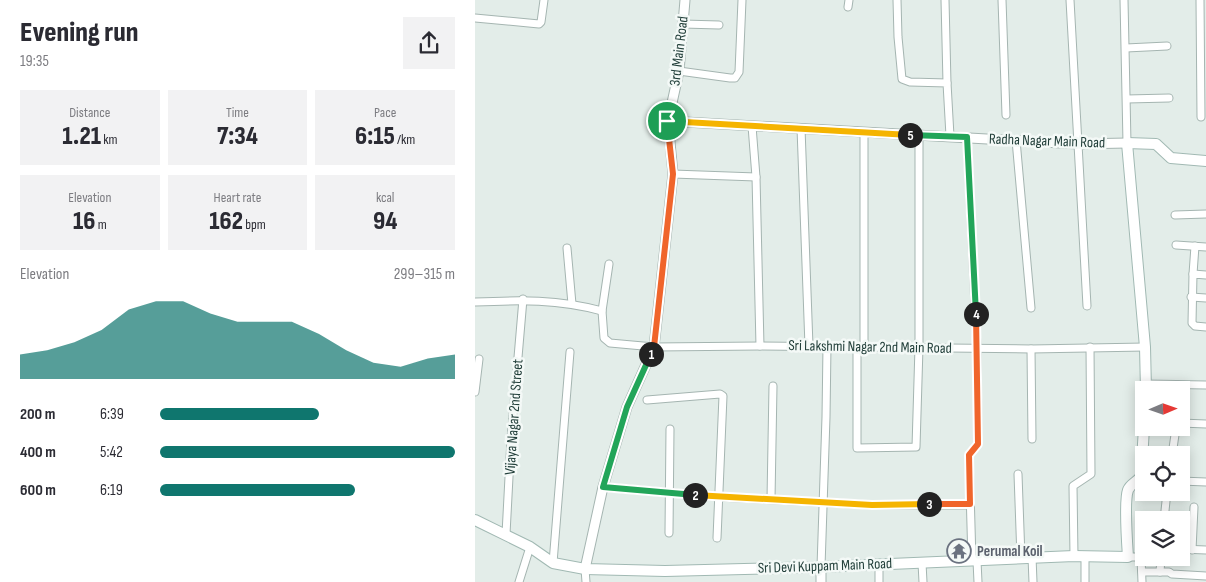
<!DOCTYPE html>
<meta charset="utf-8">
<style>
body{margin:0;font-family:"Sofia Sans Condensed",sans-serif;background:#f2f2f3;color:#2b2b33;height:100vh;display:flex;flex-direction:column;font-size:19px;white-space:nowrap}
*{box-sizing:border-box;margin:0}
p{font-size:16px;color:#7c7c81}
.icon{flex:none;width:28px;height:28px;fill:none;stroke:currentColor;stroke-width:2;stroke-linecap:round;stroke-linejoin:round}
.map{position:relative;flex:1;overflow:hidden}
.drawer{display:flex;flex-direction:column;background:#fff;width:475px}
.drawer>*{flex:none}
.needle{width:32px;rotate:88deg}
.buttons{position:absolute;left:660px;top:381px;display:grid;gap:10px}
.buttons a{display:grid;place-items:center;width:55px;height:55px;border-radius:0px;background:#fff;box-shadow:0 2px 12px #0003;font-size:25px}
.pin{position:absolute;display:grid;place-items:center;width:42px;height:42px;color:#fff;margin:-21px;border:2px solid #fff;border-radius:50%;box-shadow:0 1px 5px #0007}
.km{position:absolute;width:25px;height:25px;margin:-12px;border-radius:50%;background:#222;color:#fff;font-size:14px;line-height:25px;text-align:center}
.round{display:grid;place-items:center;flex:none;width:52px;height:52px;border-radius:0px;background:#f2f2f3}
.headline{display:flex;align-items:center;justify-content:space-between;height:85px;padding:0 20px}
h1{font-size:28px;font-weight:800;line-height:38px}
.figures{display:grid;grid-template-columns:repeat(3,1fr);gap:8px;height:85px;padding:5px 20px}
.figures div{display:grid;align-content:center;border-radius:0px;background:#f2f2f3;text-align:center}
.figures b{font-size:25px;font-weight:800}
.figures small{font-size:14px;font-weight:400}
.figures p{font-size:14px}
.chart{height:140px;padding:10px 20px}
.chart p{display:flex;justify-content:space-between}
.chart svg{width:100%;height:90px;margin-top:5px;fill:#0f766e;opacity:.7}
ul{padding:0 20px;list-style:none;font-size:16px}
li{display:grid;grid-template-columns:80px 60px 1fr;align-items:center;height:38px}
li i{height:12px;border-radius:6px;background:#0f766e}
main{display:flex;flex:1;min-height:0}
.map>svg:first-child{display:block}
</style>
<main>
<section class="drawer">
<div class="headline"><div><h1>Evening run</h1><p>19:35</p></div><a class="round"><svg class="icon" aria-label="share" viewBox="0 0 24 24"><path d="M12 15V3M7 8l5-5 5 5M5 13v7h14v-7"/></svg></a></div>
<div class="figures">
<div><p>Distance</p><b>1.21<small> km</small></b></div>
<div><p>Time</p><b>7:34</b></div>
<div><p>Pace</p><b>6:15<small> /km</small></b></div>
</div>
<div class="figures">
<div><p>Elevation</p><b>16<small> m</small></b></div>
<div><p>Heart rate</p><b>162<small> bpm</small></b></div>
<div><p>kcal</p><b>94</b></div>
</div>
<div class="chart"><p><span>Elevation</span>299–315 m</p>
<svg viewBox="0 0 160 44" preserveAspectRatio="none"><path d="M0 44V32L10 30L20 26L30 20L40 10L50 6L60 6L70 12L80 16L90 16L100 16L110 22L120 30L130 36L140 38L150 34L160 32V44z"/></svg>
</div>
<ul>
<li><b>200 m</b>6:39<i style="width:54%"></i></li>
<li><b>400 m</b>5:42<i style="width:100%"></i></li>
<li><b>600 m</b>6:19<i style="width:66%"></i></li>
</ul>
</section>
<div class="map">
<svg width="731" height="582" viewBox="0 0 731 582">
<rect width="100%" height="100%" fill="#e3ede9"/>
<g fill="none" stroke-linecap="round" stroke-linejoin="round">
<g stroke="#a5b5b1" stroke-width="9">
<g id="minor">
<polyline points="422,0 423,37 427,79 435,82 472,83 475,136"/>
<polyline points="470,0 472,83"/>
<polyline points="527,0 531,115"/>
<polyline points="595,0 612,306"/>
<polyline points="649,0 652,143"/>
<polyline points="725,0 726,117"/>
<polyline points="373,7 374,0"/>
<polyline points="0,18 64,24 66,22 69,0"/>
<polyline points="208,24 244,25"/>
<polyline points="651,48 692,46"/>
<polyline points="204,71 255,78 260,78 264,72 267,0"/>
<polyline points="652,99 694,98"/>
<polyline points="277,126 281,177 285,346"/>
<polyline points="326,128 334,346"/>
<polyline points="389,133 389,347"/>
<polyline points="492,137 502,348 503,444 494,455 497,561"/>
<polyline points="541,140 556,308"/>
<polyline points="198,174 281,177"/>
<polyline points="700,215 731,214"/>
<polyline points="701,245 731,247"/>
<polyline points="92,248 97,304"/>
<polyline points="134,264 127,311 129,338 135,343 179,347 285,346 556,349 670,347"/>
<polyline points="718,274 720,246"/>
<polyline points="731,275 718,274 717,323 720,326 731,327"/>
<polyline points="716,297 731,298"/>
<path d="M0,302C45,300 83,299 127,311"/>
<polyline points="382,347 382,448 441,447 444,347 444,135"/>
<polyline points="556,349 557,439"/>
<polyline points="672,384 731,385"/>
<polyline points="0,392 4,359"/>
<polyline points="172,400 245,394 248,396 242,538"/>
<polyline points="706,423 731,424"/>
<polyline points="697,455 701,428"/>
<polyline points="543,474 546,558"/>
<polyline points="706,481 731,482"/>
<polyline points="128,487 244,497 397,505 495,505"/>
<polyline points="296,499 298,386"/>
<polyline points="689,520 692,492"/>
<polyline points="194,533 195,429"/>
<polyline points="31,534 36,439 48,299"/>
<polyline points="706,549 731,550"/>
<polyline points="717,550 719,507"/>
<polyline points="599,556 598,486 616,474 615,347"/>
<polyline points="557,557 558,582"/>
<polyline points="653,557 664,557 666,558 667,582"/>
<polyline points="502,561 503,582"/>
<polyline points="78,563 95,352"/>
<polyline points="447,563 448,582"/>
<polyline points="346,567 351,417 352,346"/>
<polyline points="110,569 111,582"/>
<polyline points="667,572 694,572 697,574 731,576"/>
<polyline points="685,572 686,558"/>
<polyline points="44,582 55,547"/>
<polyline points="404,582 404,565"/>
<polyline points="610,582 610,556"/>
</g>
</g>
<g stroke="#a5b5b1" stroke-width="11">
<g id="tertiary">
<polyline points="193,121 603,144 652,143"/>
<polyline points="110,569 128,487 152,407 179,347 198,174 193,121 204,71 210,0"/>
<polyline points="346,582 346,567"/>
</g>
</g>
<g stroke="#a1b9b3" stroke-width="12">
<g id="secondary">
<polyline points="671,390 670,347 652,143 681,144 696,158 731,161"/>
<path d="M0,520L55,547L78,563L110,569L190,571L346,567L599,556L653,557C652,542 649,501 653,490C656,483 663,482 666,476L669,428"/>
</g>
</g>
<use href="#minor" stroke="#fff" stroke-width="7"/>
<use href="#tertiary" stroke="#fff" stroke-width="9"/>
<use href="#secondary" stroke="#fff" stroke-width="10"/>
</g>
<g fill="none" stroke-linecap="round" stroke-linejoin="round">
<g stroke="#fff" stroke-width="10">
<polyline id="split-1" points="176,354 179,347 198,174 192,121"/>
</g>
<g stroke="#fff" stroke-width="10">
<polyline id="split-2" points="176,354 152,407 128,487 220,495"/>
</g>
<g stroke="#fff" stroke-width="10">
<polyline id="split-3" points="220,495 397,505 454,504"/>
</g>
<g stroke="#fff" stroke-width="10">
<polyline id="split-4" points="454,504 495,504 494,455 503,444 501,314"/>
</g>
<g stroke="#fff" stroke-width="10">
<polyline id="split-5" points="435,135 492,137 501,314"/>
</g>
<g stroke="#fff" stroke-width="10">
<polyline id="split-6" points="192,121 435,135"/>
</g>
<use href="#split-1" stroke="#f0652b" stroke-width="6"/>
<use href="#split-2" stroke="#22a559" stroke-width="6"/>
<use href="#split-3" stroke="#f5b400" stroke-width="6"/>
<use href="#split-4" stroke="#f0652b" stroke-width="6"/>
<use href="#split-5" stroke="#22a559" stroke-width="6"/>
<use href="#split-6" stroke="#f5b400" stroke-width="6"/>
</g>
<defs>
<g id="temple-ring" transform="scale(1.25)"><circle r="9.5" fill="#f4f9f7" stroke="#6b7280" stroke-width="1.5"/><path d="M0-6L5-2H3V0L6.5 2.5H4V6H1.5V3h-3V6H-4V2.5H-6.5L-3 0V-2H-5Z" fill="#6b7280"/></g>
</defs>
<g fill-rule="evenodd">
<use href="#temple-ring" x="484" y="551"/>
</g>
<g text-anchor="middle" dominant-baseline="central" stroke-width="5" stroke-linejoin="round" paint-order="stroke">
<g font-size="15" fill="#223f3a" stroke="#f4f9f7">
<text transform="translate(204 51) rotate(-83)">3rd Main Road</text>
<text transform="translate(572 141) rotate(2)">Radha Nagar Main Road</text>
<text transform="translate(395 347) rotate(1)">Sri Lakshmi Nagar 2nd Main Road</text>
<text transform="translate(39 417) rotate(-86)">Vijaya Nagar 2nd Street</text>
<text transform="translate(350 566) rotate(-2)">Sri Devi Kuppam Main Road</text>
</g>
<g font-size="15" font-weight="bold" fill="#5b616d" stroke="#f4f9f7" text-anchor="start">
<text x="502" y="551">Perumal Koil</text>
</g>
</g>
</svg>
<div class="buttons">
<a><svg class="needle" viewBox="-14 -14 28 28"><path d="M0-13l5 13h-10z" fill="#e53935"/><path d="M0 13l5-13h-10z" fill="#7c7c81"/></svg></a>
<a><svg class="icon" aria-label="locate" viewBox="0 0 24 24"><circle cx="12" cy="12" r="6"/><path d="M12 2v4M12 18v4M2 12h4M18 12h4"/></svg></a>
<a><svg class="icon" aria-label="layers" viewBox="0 0 24 24"><path d="M12 4l9 5-9 5-9-5zM3 14l9 5 9-5"/></svg></a>
</div>
<div class="pin" style="left:192px;top:121px;background:#1e9e55"><svg class="icon" aria-label="arrive" viewBox="0 0 24 24"><path d="M6 21V4h12l-3 4 3 4H6"/></svg></div>
<b class="km" style="left:176px;top:354px">1</b>
<b class="km" style="left:220px;top:495px">2</b>
<b class="km" style="left:454px;top:504px">3</b>
<b class="km" style="left:501px;top:314px">4</b>
<b class="km" style="left:435px;top:135px">5</b>
</div>
</main>
